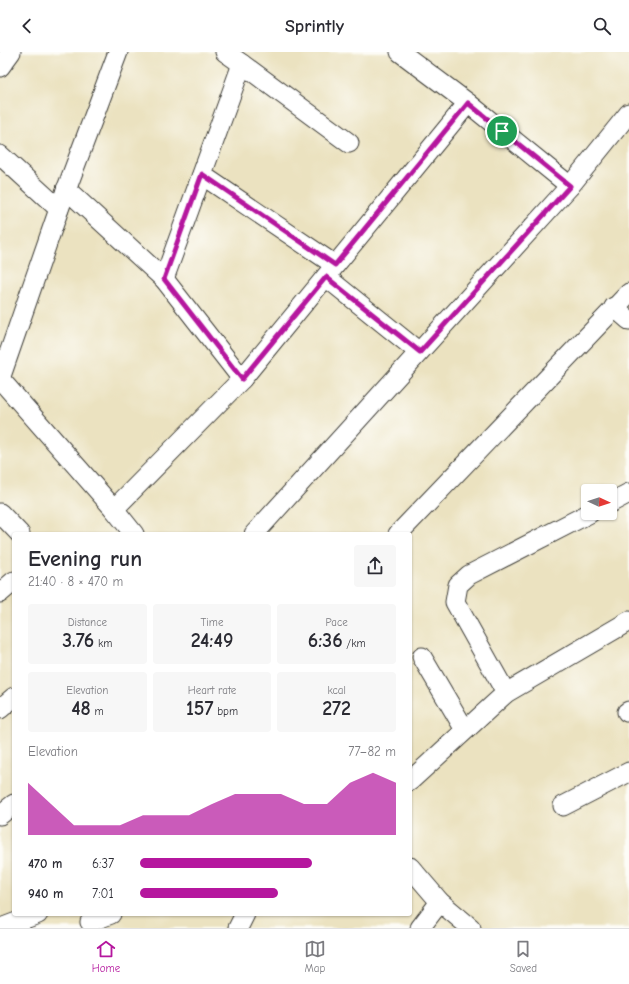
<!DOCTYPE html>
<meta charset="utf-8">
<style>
body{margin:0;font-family:"Comic Neue",sans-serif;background:#f7f7f7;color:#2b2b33;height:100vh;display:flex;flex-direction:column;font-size:15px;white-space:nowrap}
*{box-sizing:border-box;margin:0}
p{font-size:13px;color:#7c7c81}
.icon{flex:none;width:22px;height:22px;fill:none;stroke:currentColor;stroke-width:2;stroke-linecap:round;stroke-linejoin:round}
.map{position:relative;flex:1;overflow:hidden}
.drawer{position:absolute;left:12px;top:480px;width:400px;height:384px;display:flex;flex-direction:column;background:#fff;border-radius:4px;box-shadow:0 1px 3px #0004}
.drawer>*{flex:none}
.needle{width:26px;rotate:93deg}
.fabs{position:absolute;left:581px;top:432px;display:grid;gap:8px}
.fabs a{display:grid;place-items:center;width:36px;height:36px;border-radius:4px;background:#fff;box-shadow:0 1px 3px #0004;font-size:20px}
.pin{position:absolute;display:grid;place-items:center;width:34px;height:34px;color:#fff;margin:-17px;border:2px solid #fff;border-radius:50%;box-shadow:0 1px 4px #0007}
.round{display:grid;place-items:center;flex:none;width:42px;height:42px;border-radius:4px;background:#f7f7f7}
.headline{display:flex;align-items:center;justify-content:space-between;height:68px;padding:0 16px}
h1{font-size:22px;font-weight:600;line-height:30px}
.metrics{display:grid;grid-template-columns:repeat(3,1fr);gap:6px;height:68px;padding:4px 16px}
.metrics div{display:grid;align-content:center;border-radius:4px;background:#f7f7f7;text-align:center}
.metrics b{font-size:20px;font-weight:600}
.metrics small{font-size:11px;font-weight:400}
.metrics p{font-size:11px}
.chart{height:112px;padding:8px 16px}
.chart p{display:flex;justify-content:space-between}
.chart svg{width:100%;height:72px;margin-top:4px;fill:#b5179e;opacity:.7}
ul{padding:0 16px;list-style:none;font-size:13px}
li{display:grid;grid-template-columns:64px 48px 1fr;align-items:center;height:30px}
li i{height:10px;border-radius:5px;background:#b5179e}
header{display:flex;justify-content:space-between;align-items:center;height:52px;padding:0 16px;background:#fff;font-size:18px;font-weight:600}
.tabs{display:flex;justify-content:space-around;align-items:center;height:56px;border-top:1px solid #e1e1e2;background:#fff;font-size:11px;color:#7c7c81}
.tabs a{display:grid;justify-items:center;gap:2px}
.tabs .active{color:#b5179e}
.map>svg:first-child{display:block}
</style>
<header><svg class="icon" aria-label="back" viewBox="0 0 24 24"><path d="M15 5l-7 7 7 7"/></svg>Sprintly<svg class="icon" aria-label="search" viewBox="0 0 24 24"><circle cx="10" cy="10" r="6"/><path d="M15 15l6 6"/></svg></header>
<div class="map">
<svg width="629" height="876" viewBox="0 0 629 876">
<rect width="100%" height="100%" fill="#fdfcf7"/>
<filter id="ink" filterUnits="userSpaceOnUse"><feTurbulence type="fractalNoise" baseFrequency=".025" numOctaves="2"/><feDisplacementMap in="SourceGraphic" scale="8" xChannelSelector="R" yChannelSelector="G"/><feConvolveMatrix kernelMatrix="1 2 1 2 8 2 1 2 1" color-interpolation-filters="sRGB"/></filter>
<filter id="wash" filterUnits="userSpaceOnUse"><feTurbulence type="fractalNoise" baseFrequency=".012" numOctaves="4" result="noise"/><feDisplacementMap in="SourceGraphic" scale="16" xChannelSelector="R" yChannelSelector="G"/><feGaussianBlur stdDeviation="0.9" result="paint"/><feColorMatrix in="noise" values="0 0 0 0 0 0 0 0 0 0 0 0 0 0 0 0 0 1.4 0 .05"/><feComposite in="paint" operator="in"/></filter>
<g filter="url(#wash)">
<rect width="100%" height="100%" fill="#ebe2c0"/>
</g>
<g filter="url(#ink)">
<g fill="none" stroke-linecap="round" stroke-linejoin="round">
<g stroke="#3b3a35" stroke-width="21">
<g id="minor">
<polyline points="225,0 242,12 349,91"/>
<polyline points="400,0 468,51 570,134"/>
<polyline points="0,15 11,0"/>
<polyline points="0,103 59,157"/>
<polyline points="202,123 335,213"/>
<polyline points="66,137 164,227 242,327"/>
<polyline points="326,225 419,300"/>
<polyline points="164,227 242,12"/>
<polyline points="614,255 629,268"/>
<polyline points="0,327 59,157 118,0"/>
<polyline points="0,327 114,457 134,482"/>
<polyline points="610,451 629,441"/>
<polyline points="114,457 242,327 468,51"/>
<polyline points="0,461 20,482"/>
<polyline points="254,482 570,134 629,61"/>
<polyline points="398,482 629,241"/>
<polyline points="0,541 14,529"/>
<polyline points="422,605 465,678"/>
<polyline points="506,641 455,550 458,533 469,523 590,461"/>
<polyline points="0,657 14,645"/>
<polyline points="627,660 629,659"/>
<polyline points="410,729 506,641 629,569"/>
<polyline points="563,754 629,720"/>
<polyline points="0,763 14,752"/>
<polyline points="410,815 440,850 471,876"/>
<polyline points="90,870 111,862"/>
<polyline points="1,876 38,862"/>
<polyline points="238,876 245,862"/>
<polyline points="420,876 440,850"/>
</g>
</g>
<use href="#minor" stroke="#fff" stroke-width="19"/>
</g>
</g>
<g fill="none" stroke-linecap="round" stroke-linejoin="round" filter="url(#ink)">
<g stroke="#fff" stroke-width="8">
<polygon id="route" points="468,51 570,134 420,300 326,225 242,327 164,227 202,122 335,213"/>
</g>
<use href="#route" stroke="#b5179e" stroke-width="5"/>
</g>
</svg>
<div class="fabs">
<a><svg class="needle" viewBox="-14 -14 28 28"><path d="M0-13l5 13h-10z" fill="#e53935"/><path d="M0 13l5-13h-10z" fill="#7c7c81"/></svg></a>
</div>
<div class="pin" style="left:502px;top:79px;background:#1e9e55"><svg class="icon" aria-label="arrive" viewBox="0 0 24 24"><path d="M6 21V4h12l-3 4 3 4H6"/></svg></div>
<section class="drawer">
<div class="headline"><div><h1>Evening run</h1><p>21:40 · 8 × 470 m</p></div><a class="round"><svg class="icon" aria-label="share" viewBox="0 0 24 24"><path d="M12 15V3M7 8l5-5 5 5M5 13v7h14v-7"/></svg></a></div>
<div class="metrics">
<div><p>Distance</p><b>3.76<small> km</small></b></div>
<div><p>Time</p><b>24:49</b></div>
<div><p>Pace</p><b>6:36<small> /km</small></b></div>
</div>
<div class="metrics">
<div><p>Elevation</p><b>48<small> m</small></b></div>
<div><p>Heart rate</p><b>157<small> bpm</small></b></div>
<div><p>kcal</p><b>272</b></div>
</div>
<div class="chart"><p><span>Elevation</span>77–82 m</p>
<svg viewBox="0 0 160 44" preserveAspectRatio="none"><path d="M0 44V12L10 25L20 38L30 38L40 38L50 32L60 32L70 32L80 25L90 19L100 19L110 19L120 25L130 25L140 12L150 6L160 12V44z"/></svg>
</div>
<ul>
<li><b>470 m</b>6:37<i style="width:67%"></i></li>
<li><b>940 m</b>7:01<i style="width:54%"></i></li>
</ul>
</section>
</div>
<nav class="tabs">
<a class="active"><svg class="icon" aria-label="home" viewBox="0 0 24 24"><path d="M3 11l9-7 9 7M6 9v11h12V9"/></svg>Home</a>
<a><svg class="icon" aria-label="map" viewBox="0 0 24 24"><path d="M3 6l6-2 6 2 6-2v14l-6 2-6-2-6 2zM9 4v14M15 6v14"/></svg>Map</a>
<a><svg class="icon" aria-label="saved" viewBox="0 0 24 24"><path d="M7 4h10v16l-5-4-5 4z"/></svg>Saved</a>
</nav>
